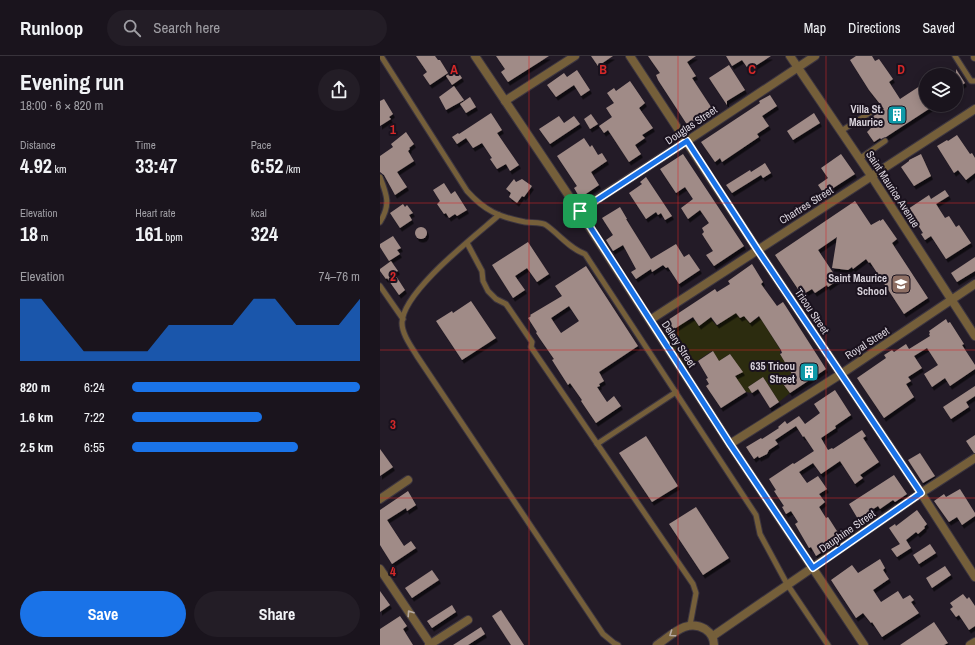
<!DOCTYPE html>
<meta charset="utf-8">
<style>
body{margin:0;font-family:"Archivo Narrow",sans-serif;background:#231d26;color:#f1f3f6;height:100vh;display:flex;flex-direction:column;font-size:15px;white-space:nowrap}
*{box-sizing:border-box;margin:0}
p{font-size:13px;color:#9f9ea4}
.icon{flex:none;width:22px;height:22px;fill:none;stroke:currentColor;stroke-width:2;stroke-linecap:round;stroke-linejoin:round}
.map{position:relative;flex:1;overflow:hidden}
.sheet{display:flex;flex-direction:column;background:#1a141d;width:380px}
.sheet>*{flex:none}
.fabs{position:absolute;left:539px;top:12px;display:grid;gap:8px}
.fabs a{display:grid;place-items:center;width:44px;height:44px;border-radius:50%;background:#1a141d;box-shadow:0 2px 10px #0003,0 0 0 1px #38333b;font-size:20px}
.pin{position:absolute;display:grid;place-items:center;width:34px;height:34px;color:#fff;margin:-17px;border-radius:8px;box-shadow:0 2px 6px #0006}
.round{display:grid;place-items:center;flex:none;width:42px;height:42px;border-radius:21px;background:#231d26}
.head{display:flex;align-items:center;justify-content:space-between;height:68px;padding:0 20px}
h1{font-size:22px;font-weight:800;line-height:30px}
.figures{display:grid;grid-template-columns:repeat(3,1fr);gap:6px;height:68px;padding:4px 20px}
.figures div{display:grid;align-content:center}
.figures b{font-size:20px;font-weight:800}
.figures small{font-size:11px;font-weight:400}
.figures p{font-size:11px}
.chart{height:112px;padding:8px 20px}
.chart p{display:flex;justify-content:space-between}
.chart svg{width:100%;height:72px;margin-top:4px;fill:#1a73e8;opacity:.7}
.cta{display:flex;gap:8px;margin-top:auto;padding:8px 20px}
.cta a{flex:1;height:46px;border-radius:24px;background:#1a73e8;color:#fff;font-size:16px;font-weight:800;line-height:46px;text-align:center}
.cta a+a{background:#231d26;color:#f1f3f6}
ul{padding:0 20px;list-style:none;font-size:13px}
li{display:grid;grid-template-columns:64px 48px 1fr;align-items:center;height:30px}
li i{height:10px;border-radius:5px;background:#1a73e8}
header{display:flex;align-items:center;gap:24px;box-sizing:border-box;height:56px;padding:0 20px;background:#1a141d;border-bottom:1px solid #38333b}
header strong{font-size:19px}
nav{display:flex;gap:22px;margin-inline-start:auto;font-size:14px}
.search{width:280px;height:36px;background:#231d26;display:flex;align-items:center;gap:10px;box-sizing:border-box;padding:0 14px;border-radius:22px;color:#9f9ea4;font-size:15px}
main{display:flex;flex:1;min-height:0}
.map>svg:first-child{display:block}
</style>
<header>
<strong>Runloop</strong>
<div class="search"><svg class="icon" aria-label="search" viewBox="0 0 24 24"><circle cx="10" cy="10" r="6"/><path d="M15 15l6 6"/></svg>Search here</div>
<nav><a>Map</a><a>Directions</a><a>Saved</a></nav>
</header>
<main>
<section class="sheet">
<div class="head"><div><h1>Evening run</h1><p>18:00 · 6 × 820 m</p></div><a class="round"><svg class="icon" aria-label="share" viewBox="0 0 24 24"><path d="M12 15V3M7 8l5-5 5 5M5 13v7h14v-7"/></svg></a></div>
<div class="figures">
<div><p>Distance</p><b>4.92<small> km</small></b></div>
<div><p>Time</p><b>33:47</b></div>
<div><p>Pace</p><b>6:52<small> /km</small></b></div>
</div>
<div class="figures">
<div><p>Elevation</p><b>18<small> m</small></b></div>
<div><p>Heart rate</p><b>161<small> bpm</small></b></div>
<div><p>kcal</p><b>324</b></div>
</div>
<div class="chart"><p><span>Elevation</span>74–76 m</p>
<svg viewBox="0 0 160 44" preserveAspectRatio="none"><path d="M0 44V6L10 6L20 22L30 38L40 38L50 38L60 38L70 22L80 22L90 22L100 22L110 6L120 6L130 22L140 22L150 22L160 6V44z"/></svg>
</div>
<ul>
<li><b>820 m</b>6:24<i style="width:100%"></i></li>
<li><b>1.6 km</b>7:22<i style="width:57%"></i></li>
<li><b>2.5 km</b>6:55<i style="width:73%"></i></li>
</ul>
<div class="cta"><a>Save</a><a>Share</a></div>
</section>
<div class="map">
<svg width="595" height="589" viewBox="0 0 595 589">
<defs>
<filter id="shadow"><feDropShadow dx="2" dy="3.5" stdDeviation="0" flood-color="#0009"/></filter>
</defs>
<rect width="100%" height="100%" fill="#231b27"/>
<polygon fill="#2c2c0f" points="354,254 360,262 364,260 370,267 380,261 400,293 400,298 412,317 402,325 410,337 399,346 383,321 368,331 372,337 366,336 361,329 353,322 362,316 350,298 343,302 341,308 332,295 302,315 281,282 304,266 315,264 319,270 330,262 337,270 342,266 340,263 344,261 347,263 352,259"/>
<g fill="#a08b87" fill-rule="evenodd" filter="url(#shadow)">
<polygon points="36,0 55,0 58,4 60,4 68,17 50,29 43,19 47,16"/>
<polygon points="116,0 169,0 128,26 121,16 125,13"/>
<polygon points="211,0 233,0 218,10"/>
<polygon points="268,0 316,0 307,6 316,20 312,22 333,54 308,70 278,24 276,19 280,17"/>
<polygon points="346,0 391,0 369,14 362,4 352,10"/>
<polygon points="476,0 492,0 495,5 499,3 513,23 509,26 520,43 546,26 546,49 555,49 506,81 501,83 500,82 494,86 487,76 491,72 486,65 504,53 489,34 470,4"/>
<polygon points="349,9 365,34 347,45 347,49 329,22"/>
<polygon points="76,13 82,22 72,29 66,20"/>
<polygon points="576,13 585,27 576,33"/>
<polygon points="197,14 210,34 201,40 194,29 176,41 167,29 184,17 187,21"/>
<polygon points="250,25 265,47 259,52 273,72 262,79 265,82 255,89 261,98 249,106 228,74 224,77 219,70 232,61 226,52 234,47 227,37 234,32 236,35"/>
<polygon points="74,30 84,44 66,54 59,41"/>
<polygon points="390,39 397,50 382,60 389,70 377,78 379,81 342,106 340,102 335,106 321,86 380,47 379,45"/>
<polygon points="90,41 96,51 86,57 80,48"/>
<polygon points="4,43 13,58 9,61 11,63 0,70 0,45"/>
<polygon points="111,57 122,74 117,77 139,109 130,115 126,108 117,113 110,103 112,102 102,87 93,92 86,82 77,88 72,81 78,77 79,78"/>
<polygon points="434,57 440,67 413,84 407,75"/>
<polygon points="211,58 218,68 210,73 204,63"/>
<polygon points="179,60 184,67 194,60 200,68 170,88 159,73"/>
<polygon points="26,76 34,88 29,92 30,93 28,95 34,105 17,116 27,131 15,139 4,119 0,116 0,100 13,91 11,88"/>
<polygon points="577,79 590,98 592,97 595,102 595,117 586,124 578,114 574,117 557,90 567,84 568,85"/>
<polygon points="204,82 210,91 212,89 218,99 222,97 227,105 211,116 219,129 200,142 194,132 197,130 177,100"/>
<polygon points="303,98 364,190 334,210 326,199 333,195 322,178 324,176 322,172 329,167 320,154 308,163 301,152 313,143 305,131 296,137 280,113"/>
<polygon points="461,98 475,118 444,138 438,129 448,122 441,112"/>
<polygon points="541,98 551,120 534,130 521,111 529,105 529,104"/>
<polygon points="385,107 391,117 383,122 381,119 352,137 346,129 370,114 371,116"/>
<polygon points="266,121 292,160 285,164 281,157 278,159 276,156 266,163 249,137 262,128 260,126"/>
<polygon points="134,123 136,126 142,123 152,130 144,141 142,140 137,147 129,141 131,137 126,133"/>
<polygon points="64,127 71,138 75,135 87,154 77,160 75,158 69,162 66,157 64,158 57,148 60,145 53,134"/>
<polygon points="565,134 569,140 556,148 565,162 569,160 576,171 579,169 591,187 566,203 551,180 545,184 541,178 543,177 528,153 549,139 551,143"/>
<polygon points="475,145 491,169 500,164 500,165 503,163 517,183 512,187 548,242 524,258 490,206 489,207 486,203 473,213 472,211 468,214 452,212 457,181 438,194 458,224 448,231 447,229 435,237 432,233 422,239 395,199"/>
<polygon points="23,148 25,151 27,149 33,157 29,159 32,164 20,172 10,157"/>
<polygon points="240,151 247,163 246,163 271,203 296,188 304,201 309,198 320,214 299,228 288,211 286,212 283,209 272,216 271,213 256,223 251,216 256,213 243,189 233,195 226,184 233,179 222,162"/>
<circle cx="41" cy="177" r="6"/>
<polygon points="13,180 21,192 17,194 20,198 9,205 0,191 0,188"/>
<polygon points="148,186 169,218 157,226 147,212 135,220 145,234 133,242 112,209"/>
<polygon points="595,201 595,215 577,226 571,217"/>
<polygon points="11,205 18,215 14,217 25,234 19,239 7,222 6,223 0,215 0,213"/>
<polygon points="372,208 383,226 381,228 397,250 403,246 446,313 410,337 401,325 412,318 400,298 402,297 401,294 379,260 370,267 364,260 360,262 356,257 337,269 331,261 319,270 313,261 291,275 285,266 335,233 337,236 350,228 348,225"/>
<path d="M206,210L258,290L219,316L224,325L219,328L220,330L217,331L227,346L234,340L241,350L216,367L201,345L202,344L190,327L188,329L172,304L174,303L156,277L157,276L148,262L151,260L150,259L182,240L175,230ZM189,250L199,265L181,277L171,262Z"/>
<polygon points="91,245 116,282 82,304 56,265 72,255 73,257"/>
<polygon points="566,263 568,267 570,266 584,288 582,289 595,309 595,313 570,330 565,322 552,331 544,318 558,309 547,292 534,300 542,312 528,321 531,325 526,328 534,341 504,362 477,322 506,302 504,299 512,294 514,296 526,288 529,293 550,280 549,278 550,277 549,275"/>
<polygon points="333,295 339,305 350,298 363,316 355,320 366,336 341,352 326,330 329,328 326,323 328,322 318,305"/>
<polygon points="383,321 399,346 390,352 378,333 372,337 368,331"/>
<polygon points="595,330 595,340 586,346 589,351 571,363 563,351"/>
<polygon points="455,334 471,359 455,370 456,372 441,382 448,394 452,392 453,393 482,374 486,380 483,382 499,406 480,419 483,422 475,428 460,405 441,418 433,407 419,416 427,427 438,420 447,433 439,438 445,446 439,451 446,462 448,461 462,483 436,500 431,491 429,492 415,468 418,466 411,455 406,458 402,451 404,450 394,435 396,434 389,423 413,407 414,408 434,395 424,380 423,381 416,370 395,384 398,388 389,394 387,398 379,402 378,400 374,403 366,391 381,382 382,383 399,372 398,371 405,365 407,368 419,360 425,368 440,357 434,348"/>
<polygon points="595,379 595,397 594,397 586,385"/>
<polygon points="266,380 298,430 272,446 239,397"/>
<polygon points="0,393 13,411 0,420"/>
<polygon points="540,397 555,420 543,427 528,404"/>
<polygon points="514,419 527,438 515,446 513,444 500,453 498,450 478,463 469,448"/>
<polygon points="580,433 595,457 595,460 582,469 577,461 569,466 554,445 564,438 566,441"/>
<polygon points="28,435 36,449 27,455 26,452 7,464 24,490 31,485 36,492 12,508 0,489 0,454"/>
<polygon points="316,451 349,502 323,519 289,468"/>
<polygon points="537,454 547,468 544,471 545,472 538,478 536,476 526,484 531,492 517,501 511,493 520,488 509,472 515,468 516,470"/>
<polygon points="550,488 556,497 539,508 533,499"/>
<polygon points="500,503 505,512 503,514 509,523 493,534 501,546 518,535 523,543 530,539 534,544 531,546 539,557 502,581 492,566 491,567 483,557 476,562 451,524 472,509 478,517"/>
<polygon points="565,510 571,519 552,532 546,522"/>
<polygon points="52,514 59,524 32,542 25,532"/>
<polygon points="0,535 10,549 0,556"/>
<polygon points="583,538 587,543 589,541 595,550 595,570 589,574 579,559 576,561 570,553 573,551 570,547"/>
<polygon points="72,549 76,556 52,572 47,565"/>
<polygon points="121,554 144,589 131,589 112,560"/>
<polygon points="20,560 27,570 23,573 33,589 0,589 0,573"/>
<polygon points="554,566 568,587 564,589 520,589"/>
<polygon points="101,571 105,578 88,589 73,589"/>
</g>
<g fill="none" stroke-linecap="round" stroke-linejoin="round">
<g stroke="#3c3540" stroke-width="7">
<g id="lane">
<path d="M1,0L87,135C105,155 119,161 145,166C151,167 162,166 166,169C180,179 189,192 205,198L376,459L380,478L407,528L448,589"/>
<polyline points="575,0 591,25 595,25"/>
<polyline points="461,75 491,56"/>
<polyline points="479,103 505,85"/>
<path d="M0,121C7,139 11,149 0,166"/>
<path d="M119,159C95,180 22,236 22,267C22,278 31,290 37,300L223,578L234,587L238,589"/>
<polyline points="87,187 102,215 103,225 108,235 116,243 126,248 152,286 151,291 313,528 316,537 310,569"/>
<polyline points="0,230 23,263"/>
<polyline points="217,388 296,336"/>
</g>
</g>
<g stroke="#3c3540" stroke-width="10">
<g id="street">
<polyline points="95,0 199,155 350,388 484,589"/>
<polyline points="250,0 377,193 541,437 595,521"/>
<polyline points="410,0 492,121 595,280"/>
<polyline points="595,0 595,1"/>
<polyline points="125,45 195,0"/>
<polyline points="199,155 307,85 435,0"/>
<polyline points="270,264 595,53"/>
<polyline points="350,388 461,318 595,228"/>
<polyline points="0,443 28,424"/>
<polyline points="0,513 51,589"/>
<polyline points="333,580 541,437 595,402"/>
<polyline points="49,589 88,564"/>
<path d="M277,589C292,579 307,562 325,573C331,577 334,582 334,589"/>
<polyline points="590,589 595,586"/>
</g>
</g>
<use href="#lane" stroke="#755f3a" stroke-width="5"/>
<use href="#street" stroke="#755f3a" stroke-width="8"/>
</g>
<defs><path id="oneway-chevron" d="M-2-3.5L2.5 0L-2 3.5" fill="none" stroke-width="1.6" stroke-linecap="round" stroke-linejoin="round"/></defs>
<g stroke="#b6aaa3">
<use href="#oneway-chevron" transform="translate(30 557) rotate(-124)"/>
<use href="#oneway-chevron" transform="translate(292 578) rotate(145)"/>
</g>
<g fill="none" stroke-linecap="round" stroke-linejoin="round">
<g stroke="#fff" stroke-width="8">
<polygon id="route" points="307,85 377,193 541,437 433,512 350,388 200,155"/>
</g>
<use href="#route" stroke="#1a73e8" stroke-width="5"/>
</g>
<path fill="none" stroke="#d62828" stroke-width="1" stroke-opacity="0.55" d="M149,0V589M298,0V589M446,0V589M0,147H595M0,294H595M0,442H595"/>
<defs>
<g id="building-square" transform="scale(1)"><rect x="-9" y="-9" width="18" height="18" rx="4" fill="#0f9aa8" stroke="#1a121e"/><path d="M-4-6H4V6H1V3H-1V6H-4ZM-2.5-4.3h1.7v1.8h-1.7ZM.8-4.3h1.7v1.8H.8ZM-2.5-1h1.7V.8h-1.7ZM.8-1h1.7V.8H.8Z" fill="#fff"/></g>
<g id="school-square" transform="scale(1)"><rect x="-9" y="-9" width="18" height="18" rx="4" fill="#8d6e63" stroke="#1a121e"/><path d="M0-5L7-2L0 1L-7-2ZM-4 1L0 2.5L4 1V4Q0 6-4 4Z" fill="#fff"/></g>
</defs>
<g fill-rule="evenodd">
<use href="#building-square" x="517" y="59"/>
<use href="#school-square" x="521" y="228"/>
<use href="#building-square" x="429" y="316"/>
</g>
<g text-anchor="middle" dominant-baseline="central" stroke-width="4" stroke-linejoin="round" paint-order="stroke">
<g font-size="11" font-weight="bold" fill="#d9d3dc" stroke="#1a121e" text-anchor="end">
<text x="503" y="53">Villa St.<tspan x="503" dy="13">Maurice</tspan></text>
<text x="507" y="222">Saint Maurice<tspan x="507" dy="13">School</tspan></text>
<text x="415" y="310">635 Tricou<tspan x="415" dy="13">Street</tspan></text>
</g>
<g font-size="11" fill="#d9d3dc" stroke="#1a121e">
<text transform="translate(311 69) rotate(-34)">Douglas Street</text>
<text transform="translate(513 133) rotate(57)">Saint Maurice Avenue</text>
<text transform="translate(426 149) rotate(-32)">Chartres Street</text>
<text transform="translate(432 255) rotate(56)">Tricou Street</text>
<text transform="translate(487 287) rotate(-33)">Royal Street</text>
<text transform="translate(299 288) rotate(57)">Delery Street</text>
<text transform="translate(467 475) rotate(-35)">Dauphine Street</text>
</g>
</g>
<g font-size="13" text-anchor="middle" font-weight="bold" fill="#d62828" stroke="#1a121e" stroke-width="4" stroke-linejoin="round" paint-order="stroke">
<text x="74" y="18">A</text>
<text x="223" y="18">B</text>
<text x="372" y="18">C</text>
<text x="521" y="18">D</text>
<text x="13" y="78">1</text>
<text x="13" y="225">2</text>
<text x="13" y="373">3</text>
<text x="13" y="520">4</text>
</g>
</svg>
<div class="fabs">
<a><svg class="icon" aria-label="layers" viewBox="0 0 24 24"><path d="M12 4l9 5-9 5-9-5zM3 14l9 5 9-5"/></svg></a>
</div>
<div class="pin" style="left:200px;top:155px;background:#1e9e55"><svg class="icon" aria-label="arrive" viewBox="0 0 24 24"><path d="M6 21V4h12l-3 4 3 4H6"/></svg></div>
</div>
</main>
